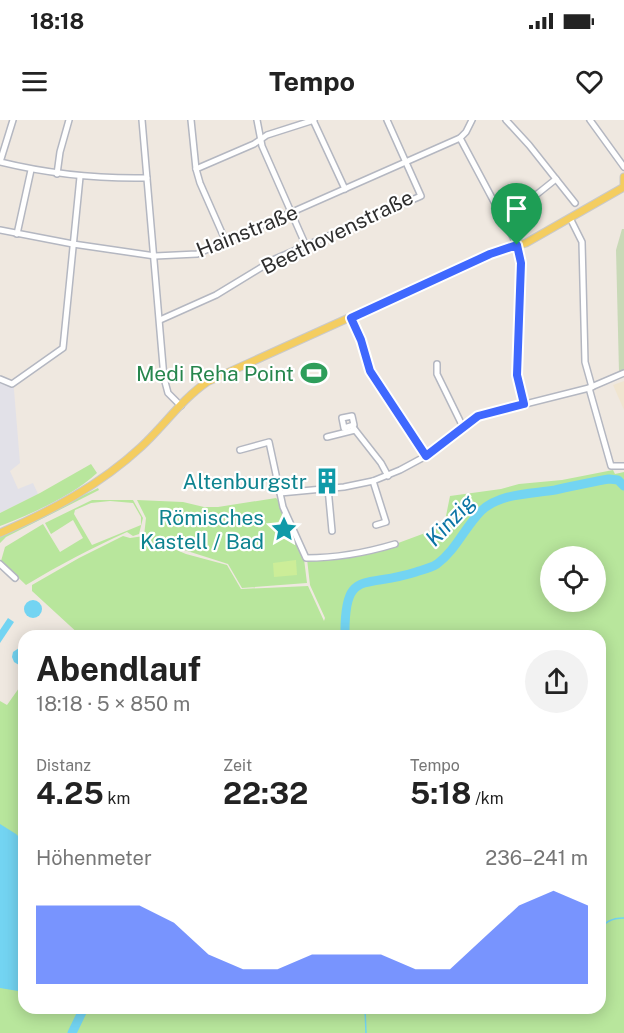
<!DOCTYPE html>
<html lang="de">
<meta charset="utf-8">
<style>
body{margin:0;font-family:"Public Sans",sans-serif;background:#f2f2f2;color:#222;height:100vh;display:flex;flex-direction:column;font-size:22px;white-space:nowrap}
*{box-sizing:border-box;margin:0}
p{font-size:20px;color:#767676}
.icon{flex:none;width:33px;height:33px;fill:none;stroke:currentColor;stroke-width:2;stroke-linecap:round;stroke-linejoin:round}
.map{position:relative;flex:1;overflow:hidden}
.panel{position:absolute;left:18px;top:510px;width:588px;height:384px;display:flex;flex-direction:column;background:#fff;border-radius:18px;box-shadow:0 3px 15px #0003}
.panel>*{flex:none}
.buttons{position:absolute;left:540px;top:426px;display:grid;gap:12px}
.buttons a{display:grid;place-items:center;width:66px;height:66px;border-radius:50%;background:#fff;box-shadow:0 3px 15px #0003;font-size:30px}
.pin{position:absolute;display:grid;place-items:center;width:51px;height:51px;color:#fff;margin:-62px -26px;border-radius:50% 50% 50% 0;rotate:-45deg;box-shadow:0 0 6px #0007}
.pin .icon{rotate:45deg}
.round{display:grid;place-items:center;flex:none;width:63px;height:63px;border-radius:32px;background:#f2f2f2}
.overview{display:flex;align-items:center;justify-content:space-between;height:102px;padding:0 18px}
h1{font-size:33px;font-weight:700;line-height:45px}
.figures{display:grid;grid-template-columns:repeat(3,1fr);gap:9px;height:102px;padding:6px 18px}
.figures div{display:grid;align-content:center}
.figures b{font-size:30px;font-weight:700}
.figures small{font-size:16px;font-weight:400}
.figures p{font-size:16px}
.chart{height:168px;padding:12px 18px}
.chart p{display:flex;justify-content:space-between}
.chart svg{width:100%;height:108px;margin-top:6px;fill:#3f68fe;opacity:.7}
.status{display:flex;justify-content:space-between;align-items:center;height:42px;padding:0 30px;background:#fff;direction:ltr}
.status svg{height:16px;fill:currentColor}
header{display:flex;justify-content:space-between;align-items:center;height:78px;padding:0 18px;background:#fff;font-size:27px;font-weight:700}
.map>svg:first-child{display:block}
</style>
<div class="status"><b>18:18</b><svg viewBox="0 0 49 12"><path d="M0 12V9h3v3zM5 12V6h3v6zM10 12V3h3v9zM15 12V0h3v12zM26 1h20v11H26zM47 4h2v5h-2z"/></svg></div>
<header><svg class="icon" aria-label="menu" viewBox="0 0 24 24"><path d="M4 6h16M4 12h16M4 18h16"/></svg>Tempo<svg class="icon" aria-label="heart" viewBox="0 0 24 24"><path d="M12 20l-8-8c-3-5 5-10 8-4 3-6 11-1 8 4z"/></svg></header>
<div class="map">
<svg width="624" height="913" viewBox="0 0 624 913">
<rect width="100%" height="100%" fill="#efe8e0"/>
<polygon fill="#e2e1e8" points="0,256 13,261 14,270 20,343 10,351 18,369 33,363 38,374 0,393"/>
<polygon fill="#f0e5d0" points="624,261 624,290 613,265"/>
<g fill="#b8e69c" fill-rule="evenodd">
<path d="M91,344L97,353C74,375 29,395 0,406V393L40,373Z"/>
<path d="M613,350L615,354L624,352V913H0V581L7,585L24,561V888H600V516H81L32,471V465L79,438L123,416L130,418L144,416L146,398L137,380L183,382L204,387H218L276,378L279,381L281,390L304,439L307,463L242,468L228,444L153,420L186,434L227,445L241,469L308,466L324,501L325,498L310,465L307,439L374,432L444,406L450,376L501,369L519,364L562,360ZM550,436H596V482H550Z"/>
<polygon points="98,368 99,370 6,417 0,423 0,417"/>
<path d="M92,380H133L143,398L139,414L133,416L127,412C92,428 59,445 26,465L1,441L5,427L43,404L60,432L83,418L73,400L51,414L45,403ZM110,381L133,383L141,397V405L92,425L74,394L75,390L91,383Z"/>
</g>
<polygon fill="#c9d9b7" points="622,109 624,109 624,250 619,252 616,130"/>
<polygon fill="#cced98" points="296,440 297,455 274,457 273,443"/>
<g fill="#73d4f2">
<circle cx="33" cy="489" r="9"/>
<polygon points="8,498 14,502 0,523 0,510"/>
<polygon points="19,528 24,528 24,544 19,545 14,542 12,537 13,532"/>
<polygon points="0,704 16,714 24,722 24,872 0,868"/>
</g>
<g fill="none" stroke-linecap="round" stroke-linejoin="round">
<g stroke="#73d4f2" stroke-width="1.5">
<path d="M600,811C604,801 614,798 624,798"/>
<polyline points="365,888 366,913"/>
</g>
<g stroke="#73d4f2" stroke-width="9">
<path d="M345,516C344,447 364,469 416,452C422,450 431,448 437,444C456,430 465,407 481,391C500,373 531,374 555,370C573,366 591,362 609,359L618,360L624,366"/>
<polyline points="72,913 84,888"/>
</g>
<g stroke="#b4b7c1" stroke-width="8">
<g id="minor">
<path d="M13,0L0,42C49,54 96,59 147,58"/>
<polyline points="142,0 164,258 168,273 181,286"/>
<polyline points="191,0 196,49 200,63 226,122"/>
<polyline points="257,0 262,26 306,126"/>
<polyline points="313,0 345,69"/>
<polyline points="506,0 529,25 575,83"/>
<polyline points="590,0 624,47"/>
<polyline points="460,18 517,125 521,143 517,255 524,284"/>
<polyline points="196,49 254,24 267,15 314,0"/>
<polyline points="57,54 60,32 69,0"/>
<polyline points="501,94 531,79 556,59"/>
<polyline points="570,98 582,122 585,242 592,267"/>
<polyline points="0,110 73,124 155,136 197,134 460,18 466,12 472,0"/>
<polyline points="17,114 31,50"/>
<polyline points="351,198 361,220 370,251 426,336"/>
<polyline points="160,200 216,175 275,139 421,76 387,0"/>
<polyline points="437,244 437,254 463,307"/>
<polyline points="0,259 12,264 63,228 80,57"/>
<polyline points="589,268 611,346 624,346"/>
<polygon points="352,296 354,305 344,308 342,298"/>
<polyline points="352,306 381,343 388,356"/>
<polyline points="327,317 355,310"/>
<path d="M240,330L269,322L283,387L306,438C337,438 365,433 395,424"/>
<polyline points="373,361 386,402 376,405"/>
<polyline points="328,368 332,411"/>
<polyline points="280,373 344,367 373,361 400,350 426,336 478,296 589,268 624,253"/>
<polyline points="0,444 15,458"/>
</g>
</g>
<g stroke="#c9c9c9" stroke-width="9">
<g id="major">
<polyline points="624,57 624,64"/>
<path d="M0,413C51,391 100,365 141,327C163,307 182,279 207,262L490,134L526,123L624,67"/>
</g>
</g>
<use href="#minor" stroke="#fff" stroke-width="5"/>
<use href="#major" stroke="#f4cd60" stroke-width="7"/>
</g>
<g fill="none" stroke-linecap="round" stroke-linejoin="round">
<g stroke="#fff" stroke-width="12">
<polygon id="route" points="517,125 521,143 517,255 524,284 478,296 426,336 370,251 361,220 351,198 490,134"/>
</g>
<use href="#route" stroke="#3f68fe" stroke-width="8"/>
</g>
<defs>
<g id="stadium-bare" transform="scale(2.07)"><path d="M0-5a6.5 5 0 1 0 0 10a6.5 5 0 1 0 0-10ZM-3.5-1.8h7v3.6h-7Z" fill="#2e9e5b" stroke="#fff" stroke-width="2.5" paint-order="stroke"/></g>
<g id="building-bare" transform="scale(2.07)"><path d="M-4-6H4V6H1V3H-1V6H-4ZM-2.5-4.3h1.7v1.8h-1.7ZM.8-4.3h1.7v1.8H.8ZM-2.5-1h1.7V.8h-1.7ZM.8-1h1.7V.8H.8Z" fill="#0f9aa8" stroke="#fff" stroke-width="2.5" paint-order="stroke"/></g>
<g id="sight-bare" transform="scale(2.07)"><path d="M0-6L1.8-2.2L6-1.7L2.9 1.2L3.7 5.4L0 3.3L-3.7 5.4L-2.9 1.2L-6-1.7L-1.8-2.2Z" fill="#0f9aa8" stroke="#fff" stroke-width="2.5" paint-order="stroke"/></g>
</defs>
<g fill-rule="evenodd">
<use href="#stadium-bare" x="314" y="253"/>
<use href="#building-bare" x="327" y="361"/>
<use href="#sight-bare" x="284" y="409"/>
</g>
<g text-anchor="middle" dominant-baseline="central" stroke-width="4.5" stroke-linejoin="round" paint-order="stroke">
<g font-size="21" fill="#2e2e2e" stroke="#fff">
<text transform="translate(247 111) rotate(-22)">Hainstraße</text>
<text transform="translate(337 112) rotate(-26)">Beethovenstraße</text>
</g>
<g font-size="21" fill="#27864d" stroke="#fff" text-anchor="end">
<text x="294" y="253">Medi Reha Point</text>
</g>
<g font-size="21" fill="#0d838f" stroke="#fff" text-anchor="end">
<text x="307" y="361">Altenburgstr</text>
<text x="264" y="397">Römisches<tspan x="264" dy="24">Kastell / Bad</tspan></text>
</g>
<g font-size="22" font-style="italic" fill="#0b75a5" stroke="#fff">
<text transform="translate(450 400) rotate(-47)">Kinzig</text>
</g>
</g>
</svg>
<div class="buttons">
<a><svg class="icon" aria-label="locate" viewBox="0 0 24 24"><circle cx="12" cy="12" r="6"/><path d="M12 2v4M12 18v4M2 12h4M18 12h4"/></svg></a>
</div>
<div class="pin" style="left:517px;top:125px;background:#1e9e55"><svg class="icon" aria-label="arrive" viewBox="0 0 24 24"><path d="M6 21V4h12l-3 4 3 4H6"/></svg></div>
<section class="panel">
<div class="overview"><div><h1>Abendlauf</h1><p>18:18 · 5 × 850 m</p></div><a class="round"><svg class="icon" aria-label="share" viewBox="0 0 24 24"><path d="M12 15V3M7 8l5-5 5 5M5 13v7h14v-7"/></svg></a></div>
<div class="figures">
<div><p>Distanz</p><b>4.25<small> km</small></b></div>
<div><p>Zeit</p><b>22:32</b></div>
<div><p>Tempo</p><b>5:18<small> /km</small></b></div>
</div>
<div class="chart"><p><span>Höhenmeter</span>236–241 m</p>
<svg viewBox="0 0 160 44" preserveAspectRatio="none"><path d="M0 44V12L10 12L20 12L30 12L40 19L50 32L60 38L70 38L80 32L90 32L100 32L110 38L120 38L130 25L140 12L150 6L160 12V44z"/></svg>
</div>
</section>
</div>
